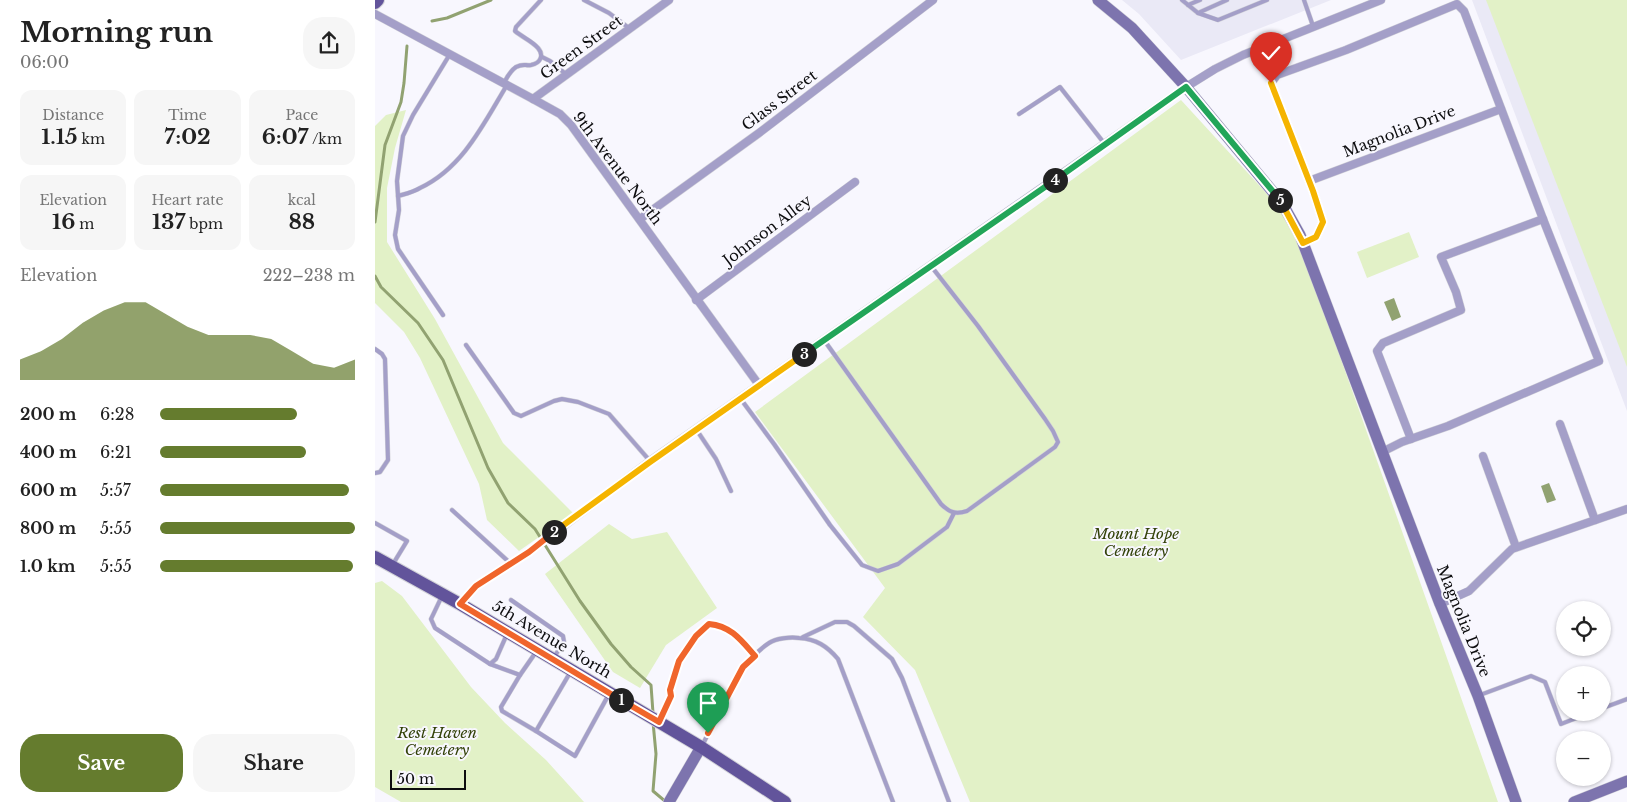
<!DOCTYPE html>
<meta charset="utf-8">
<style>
body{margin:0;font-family:"Libre Baskerville",serif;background:#f6f6f6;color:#222;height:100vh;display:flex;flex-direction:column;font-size:19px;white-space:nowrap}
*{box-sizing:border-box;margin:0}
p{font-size:16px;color:#767676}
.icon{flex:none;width:28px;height:28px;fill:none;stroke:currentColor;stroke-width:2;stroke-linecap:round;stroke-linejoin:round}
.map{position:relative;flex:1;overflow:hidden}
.side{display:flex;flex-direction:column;background:#fff;width:375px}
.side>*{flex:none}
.tools{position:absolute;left:1181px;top:601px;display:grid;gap:10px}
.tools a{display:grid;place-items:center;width:55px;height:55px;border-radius:50%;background:#fff;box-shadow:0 1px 4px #0004;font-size:25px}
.scale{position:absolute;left:15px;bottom:12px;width:76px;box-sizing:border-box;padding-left:5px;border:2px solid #0d0d0f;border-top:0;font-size:14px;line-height:18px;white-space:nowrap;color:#0d0d0f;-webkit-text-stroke:4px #f8f7fe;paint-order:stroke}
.pin{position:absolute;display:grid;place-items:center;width:42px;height:42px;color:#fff;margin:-51px -21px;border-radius:50% 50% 50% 0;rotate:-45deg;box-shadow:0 0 5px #0007}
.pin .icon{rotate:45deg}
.km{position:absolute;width:25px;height:25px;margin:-12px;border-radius:50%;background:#222;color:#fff;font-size:14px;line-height:25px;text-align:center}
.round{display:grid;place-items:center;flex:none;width:52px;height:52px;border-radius:20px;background:#f6f6f6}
.headline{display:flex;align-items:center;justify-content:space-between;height:85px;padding:0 20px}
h1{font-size:28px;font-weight:700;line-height:38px}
.metrics{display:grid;grid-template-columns:repeat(3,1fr);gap:8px;height:85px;padding:5px 20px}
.metrics div{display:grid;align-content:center;border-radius:12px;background:#f6f6f6;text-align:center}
.metrics b{font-size:21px;font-weight:700}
.metrics small{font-size:14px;font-weight:400}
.metrics p{font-size:14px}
.chart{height:140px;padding:10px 20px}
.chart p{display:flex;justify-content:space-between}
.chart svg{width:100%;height:90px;margin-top:5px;fill:#657c2e;opacity:.7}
.button{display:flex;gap:10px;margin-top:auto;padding:10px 20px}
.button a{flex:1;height:58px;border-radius:20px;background:#657c2e;color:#fff;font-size:20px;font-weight:700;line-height:58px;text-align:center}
.button a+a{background:#f6f6f6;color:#222}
ul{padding:0 20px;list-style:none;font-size:16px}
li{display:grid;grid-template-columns:80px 60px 1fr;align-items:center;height:38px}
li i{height:12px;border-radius:6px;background:#657c2e}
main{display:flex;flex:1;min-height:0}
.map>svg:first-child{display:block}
</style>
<main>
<section class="side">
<div class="headline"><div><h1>Morning run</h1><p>06:00</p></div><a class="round"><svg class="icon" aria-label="share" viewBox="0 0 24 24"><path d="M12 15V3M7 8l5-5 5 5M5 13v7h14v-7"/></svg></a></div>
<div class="metrics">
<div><p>Distance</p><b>1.15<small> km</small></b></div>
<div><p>Time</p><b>7:02</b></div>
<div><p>Pace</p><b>6:07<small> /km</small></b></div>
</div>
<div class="metrics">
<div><p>Elevation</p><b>16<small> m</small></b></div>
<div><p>Heart rate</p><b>137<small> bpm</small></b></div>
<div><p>kcal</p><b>88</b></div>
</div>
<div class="chart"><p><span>Elevation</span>222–238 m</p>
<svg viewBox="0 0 160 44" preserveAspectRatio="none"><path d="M0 44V34L10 30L20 24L30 16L40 10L50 6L60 6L70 12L80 18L90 22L100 22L110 22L120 24L130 30L140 36L150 38L160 34V44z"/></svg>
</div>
<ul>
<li><b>200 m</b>6:28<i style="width:70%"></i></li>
<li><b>400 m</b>6:21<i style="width:75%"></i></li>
<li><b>600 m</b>5:57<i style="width:97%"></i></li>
<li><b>800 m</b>5:55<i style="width:100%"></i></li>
<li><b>1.0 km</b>5:55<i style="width:99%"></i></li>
</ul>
<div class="button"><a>Save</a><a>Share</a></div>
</section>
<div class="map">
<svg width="1252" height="802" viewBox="0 0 1252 802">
<rect width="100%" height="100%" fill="#f8f7fe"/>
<g fill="#eae9f6">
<polygon points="747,0 956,0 806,60 764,14"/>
<polygon points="1097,0 1252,0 1252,411"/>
</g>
<g fill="#e2f1c7">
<polygon points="1111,0 1252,0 1252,367"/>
<polygon points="806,100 917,221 1123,802 595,802 540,670 488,617 510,588 380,412"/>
<polygon points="31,110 20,148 12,188 12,242 60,319 128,443 198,513 144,551 112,520 104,484 45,358 29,332 0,303 0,126 11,115"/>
<polygon points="1034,232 1044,257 992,278 982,252"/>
<polygon points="234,524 257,539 292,532 342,608 291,645 265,688 238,672 170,574"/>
<polygon points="7,581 27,596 96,687 130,723 171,760 209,802 26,802 0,787 0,583"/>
</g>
<g fill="#91a271">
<polygon points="1019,298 1026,317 1017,321 1009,302"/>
<polygon points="1174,483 1181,500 1172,503 1166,486"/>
</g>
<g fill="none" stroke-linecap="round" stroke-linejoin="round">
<g stroke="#91a271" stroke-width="3">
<polyline points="57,21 72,18 116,0"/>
<polyline points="0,222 10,145 26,102 29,83 32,46"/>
<polyline points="0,276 6,287 43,323 68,360 113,468 133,503 160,529 205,601 236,644 256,667 276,685 278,713"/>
<polyline points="278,722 281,754 278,791 291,802"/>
</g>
<g stroke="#d2d2d8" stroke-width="5">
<g id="lane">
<polyline points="209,0 234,13 254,28"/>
<polyline points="807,0 823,13 852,0"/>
<polyline points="929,0 938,26"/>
<polyline points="813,5 825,0"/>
<polyline points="823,13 843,20 892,0"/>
<polyline points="167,57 175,61 192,75"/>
<path d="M129,83C132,77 135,71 141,67C149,63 150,66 156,65C166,63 169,55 163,48C157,41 147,37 140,31L141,27L166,0"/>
<polyline points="644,114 685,87 729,143"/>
<path d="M23,196C30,194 39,192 45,188C88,168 109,123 132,85"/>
<polyline points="68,315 23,249 20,235 24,210 22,181 28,136 38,115 75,54"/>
<path d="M449,340L566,504C574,512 580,515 592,511L680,447L683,442L678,431L670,419L603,326L556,266"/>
<polyline points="91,345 139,413 146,416 179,401 187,399 203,402 234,414 275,461"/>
<polyline points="0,349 7,354 10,359 13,460 5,472 0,473"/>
<polyline points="365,398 399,444 455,525 487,565 503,571 523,564 572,527 579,513"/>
<polyline points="321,429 341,459 356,491"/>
<polyline points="77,510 135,563"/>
<polyline points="0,523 32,541 18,564"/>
<polyline points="67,596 56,619 60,628 115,664 121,659 132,634"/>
<polyline points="136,600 188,636 189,642 179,657"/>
<polyline points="428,637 460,622 472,622 479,626 517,659 527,678 574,802"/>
<polyline points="115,664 145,675 161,652"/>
<polyline points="145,675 126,707 127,711 161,731 196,671"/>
<polyline points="1105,695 1156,676 1170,682 1186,724 1217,712"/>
<polyline points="1228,708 1252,699"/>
<path d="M285,719L296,696L295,689L304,661L321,636L334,624C355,626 366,640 380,656"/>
<polyline points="161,731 200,756 234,694"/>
<path d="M328,744C345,710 362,664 394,643C401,638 416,637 424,638C441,639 452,646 463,659L518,802"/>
</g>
</g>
<g stroke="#d2d2d8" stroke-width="9">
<g id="street">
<polyline points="0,14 158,99 185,114 196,125 384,385"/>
<polyline points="158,99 294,0"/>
<polyline points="934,181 1126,109"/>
<polyline points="265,219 384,133 558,0"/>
<polyline points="928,243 941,237 948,222 938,191 896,83 902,75 971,50 1082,4 1089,11 1168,219 1224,361 1073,426 1027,442 1007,452"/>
<polyline points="321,300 480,182"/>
<polyline points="1185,424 1220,520"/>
<polyline points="1036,439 1002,351 1008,343 1086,310 1081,292 1066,257 1168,219"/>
<polyline points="1108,456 1141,547"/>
<polyline points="85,604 101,586 154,552 275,461 811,87 840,69 868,55 1006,0"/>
<polyline points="1065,604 1094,591 1137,549 1252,509"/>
</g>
</g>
<g stroke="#d2d2d8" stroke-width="12">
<g id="secondary">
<polyline points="723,0 757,28 811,87 907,203 925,235 1065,604 1103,696 1141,802"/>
<polyline points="294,802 326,747"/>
<polyline points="1199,802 1252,781"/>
</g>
</g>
<g stroke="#d2d2d8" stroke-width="14">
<g id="primary">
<polyline points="0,3 3,0"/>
<polyline points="0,557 85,604 326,747 410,802"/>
</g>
</g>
<use href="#lane" stroke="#a49fc8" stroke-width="4"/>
<use href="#street" stroke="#a49fc8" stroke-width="8"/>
<use href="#secondary" stroke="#7d74ae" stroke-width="11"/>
<use href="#primary" stroke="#62549b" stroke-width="12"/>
</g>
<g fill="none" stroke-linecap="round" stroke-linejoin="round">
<g stroke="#fff" stroke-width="10">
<path id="split-1" d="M246,700L284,722L296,696L295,690L304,661L321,636L334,624C356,626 366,640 380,656L368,667L333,733"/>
</g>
<g stroke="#fff" stroke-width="10">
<polyline id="split-2" points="179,532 154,552 101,586 85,604 246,700"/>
</g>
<g stroke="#fff" stroke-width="10">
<polyline id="split-3" points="179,532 275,462 429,354"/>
</g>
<g stroke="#fff" stroke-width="10">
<polyline id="split-4" points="429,354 680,180"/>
</g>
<g stroke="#fff" stroke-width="10">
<polyline id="split-5" points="680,180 811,87 905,200"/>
</g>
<g stroke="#fff" stroke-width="10">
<polyline id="split-6" points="896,83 938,191 948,222 941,237 928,243 905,200"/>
</g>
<use href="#split-1" stroke="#f0652b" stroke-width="6"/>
<use href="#split-2" stroke="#f0652b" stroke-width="6"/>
<use href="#split-3" stroke="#f5b400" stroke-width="6"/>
<use href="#split-4" stroke="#22a559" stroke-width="6"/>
<use href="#split-5" stroke="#22a559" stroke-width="6"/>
<use href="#split-6" stroke="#f5b400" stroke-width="6"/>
</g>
<g text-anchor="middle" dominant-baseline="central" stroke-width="4" stroke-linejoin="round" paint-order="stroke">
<g font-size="15" fill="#0d0d0f" stroke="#f8f7fe">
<text transform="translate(206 47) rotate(-36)">Green Street</text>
<text transform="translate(404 100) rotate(-37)">Glass Street</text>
<text transform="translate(1024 131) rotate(-21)">Magnolia Drive</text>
<text transform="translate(243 168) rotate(53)">9th Avenue North</text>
<text transform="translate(392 230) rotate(-37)">Johnson Alley</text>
<text transform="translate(1089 621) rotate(68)">Magnolia Drive</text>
<text transform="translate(177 639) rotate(31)">5th Avenue North</text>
</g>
<g font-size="15" font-style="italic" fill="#334209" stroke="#f8f7fe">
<text x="761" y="533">Mount Hope<tspan x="761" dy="17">Cemetery</tspan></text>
<text x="62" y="732">Rest Haven<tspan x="62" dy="17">Cemetery</tspan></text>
</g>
</g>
</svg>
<div class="tools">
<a><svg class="icon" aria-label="locate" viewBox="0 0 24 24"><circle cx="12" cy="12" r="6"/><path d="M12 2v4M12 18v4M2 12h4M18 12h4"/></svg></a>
<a>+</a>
<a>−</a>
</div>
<div class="scale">50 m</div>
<div class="pin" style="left:333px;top:733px;background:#1e9e55"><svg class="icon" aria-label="arrive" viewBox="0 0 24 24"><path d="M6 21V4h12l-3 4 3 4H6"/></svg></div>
<div class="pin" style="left:896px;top:83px;background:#d93025"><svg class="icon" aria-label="check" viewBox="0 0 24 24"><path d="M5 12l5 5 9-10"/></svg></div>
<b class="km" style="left:246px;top:700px">1</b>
<b class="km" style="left:179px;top:532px">2</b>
<b class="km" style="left:429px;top:354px">3</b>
<b class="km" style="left:680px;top:180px">4</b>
<b class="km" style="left:905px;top:200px">5</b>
</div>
</main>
